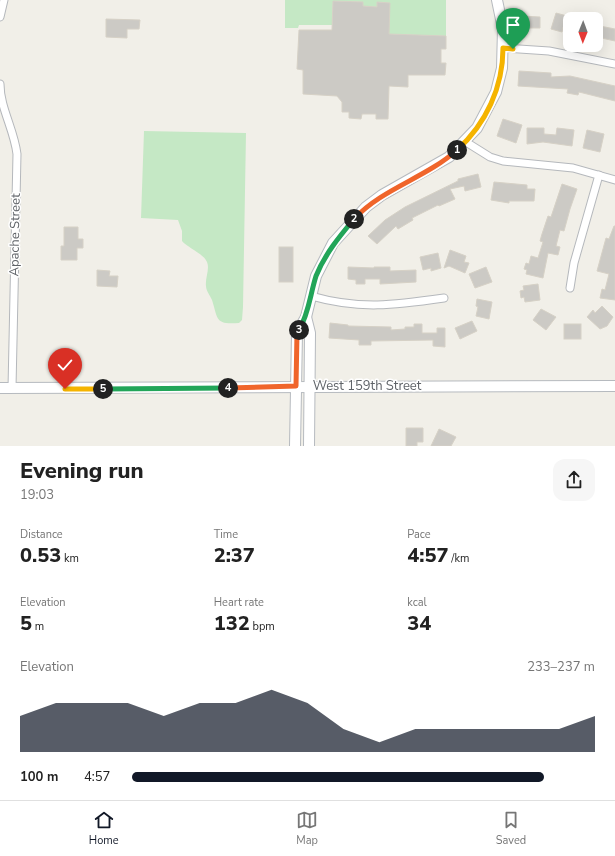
<!DOCTYPE html>
<meta charset="utf-8">
<style>
body{margin:0;font-family:"Nunito Sans",sans-serif;background:#f6f6f6;color:#222;height:100vh;display:flex;flex-direction:column;font-size:15px;white-space:nowrap}
*{box-sizing:border-box;margin:0}
p{font-size:13px;color:#767676}
.icon{flex:none;width:22px;height:22px;fill:none;stroke:currentColor;stroke-width:2;stroke-linecap:round;stroke-linejoin:round}
.map{position:relative;height:446px;overflow:hidden}
.panel{display:flex;flex-direction:column;background:#fff;flex:1}
.panel>*{flex:none}
.needle{width:26px;rotate:181deg}
.tools{position:absolute;left:563px;top:12px;display:grid;gap:8px}
.tools a{display:grid;place-items:center;width:40px;height:40px;border-radius:8px;background:#fff;box-shadow:0 4px 16px #0002;font-size:20px}
.pin{position:absolute;display:grid;place-items:center;width:34px;height:34px;color:#fff;margin:-41px -17px;border-radius:50% 50% 50% 0;rotate:-45deg;box-shadow:0 0 4px #0007}
.pin .icon{rotate:45deg}
.km{position:absolute;width:20px;height:20px;margin:-10px;border-radius:50%;background:#222;color:#fff;font-size:11px;line-height:20px;text-align:center}
.round{display:grid;place-items:center;flex:none;width:42px;height:42px;border-radius:12px;background:#f6f6f6}
.headline{display:flex;align-items:center;justify-content:space-between;height:68px;padding:0 20px}
h1{font-size:22px;font-weight:800;line-height:30px}
.stats{display:grid;grid-template-columns:repeat(3,1fr);gap:6px;height:68px;padding:4px 20px}
.stats div{display:grid;align-content:center}
.stats b{font-size:20px;font-weight:800}
.stats small{font-size:11px;font-weight:400}
.stats p{font-size:11px}
.chart{height:112px;padding:8px 20px}
.chart p{display:flex;justify-content:space-between}
.chart svg{width:100%;height:72px;margin-top:4px;fill:#111827;opacity:.7}
ul{padding:0 20px;list-style:none;font-size:13px}
li{display:grid;grid-template-columns:64px 48px 1fr;align-items:center;height:30px}
li i{height:10px;border-radius:5px;background:#111827}
.dock{display:flex;justify-content:space-around;align-items:center;height:56px;border-top:1px solid #e0e0e0;background:#fff;font-size:11px;color:#767676}
.dock a{display:grid;justify-items:center;gap:2px}
.dock .on{color:#111827}
.map>svg:first-child{display:block}
</style>
<div class="map">
<svg width="615" height="446" viewBox="0 0 615 446">
<rect width="100%" height="100%" fill="#f1efe8"/>
<g fill="#c5e8c5">
<polygon points="285,0 446,0 446,36 389,34 389,3 377,2 377,7 363,6 363,2 333,1 332,25 299,25 298,28 285,28"/>
<path d="M144,131L246,133L243,307L242,320L239,323C215,325 218,319 212,300C210,295 206,291 206,286C205,278 210,269 207,262C204,254 188,248 182,241V231L178,220L141,218Z"/>
</g>
<g fill="#cccac5" stroke="#d6d1c6">
<polygon points="333,1 363,2 363,6 377,7 377,2 390,3 389,34 446,36 446,49 441,49 441,63 446,63 445,75 408,75 408,87 389,86 388,119 376,119 376,114 362,114 361,119 349,118 349,112 342,112 342,102 337,96 303,94 303,70 297,69 299,30 332,30"/>
<polygon points="556,13 571,17 567,28 563,27 562,32 551,29"/>
<polygon points="521,16 540,17 540,28 521,28"/>
<polygon points="106,19 140,20 139,29 127,29 127,38 106,37"/>
<polygon points="600,26 615,29 615,41 597,37"/>
<polygon points="519,71 551,73 551,77 570,76 615,86 615,101 579,92 578,95 567,93 568,89 518,86"/>
<polygon points="503,119 522,125 516,143 497,136"/>
<polygon points="527,128 544,128 544,134 556,135 557,128 574,130 572,146 543,142 527,144"/>
<polygon points="587,130 604,134 600,152 583,148"/>
<polygon points="478,174 481,187 465,191 464,186 450,189 455,199 439,206 438,205 412,218 413,220 398,229 396,226 377,244 368,236 385,220 405,207 458,181 458,179"/>
<polygon points="494,182 527,185 527,189 535,189 534,201 509,201 509,203 491,200"/>
<polygon points="562,184 577,189 570,209 564,231 560,230 556,246 560,247 558,255 548,253 543,278 526,274 527,270 524,269 526,263 529,264 531,256 538,258 543,242 540,241 542,234 548,216 551,217"/>
<polygon points="614,226 615,226 615,300 600,298 602,289 605,290 609,274 597,271 606,238 609,239"/>
<polygon points="64,227 78,227 78,239 83,239 83,248 77,248 77,260 61,260 61,246 64,246"/>
<rect x="279" y="247" width="14" height="35"/>
<polygon points="450,250 466,256 464,262 469,263 465,273 449,266 444,268"/>
<polygon points="438,253 441,268 431,271 431,268 423,270 420,257"/>
<polygon points="348,267 374,268 374,267 390,267 390,271 416,270 416,282 380,284 380,279 365,279 365,284 356,284 356,280 348,279"/>
<polygon points="486,267 492,282 475,288 469,274"/>
<polygon points="97,270 110,271 109,276 118,276 117,287 97,286"/>
<polygon points="538,284 540,300 525,302 524,297 521,298 520,291 524,290 523,286"/>
<polygon points="477,299 492,302 489,319 476,316 478,307 476,306"/>
<polygon points="602,306 613,317 607,326 600,329 587,317 593,310 595,313"/>
<polygon points="541,309 556,317 546,330 533,320"/>
<polygon points="472,321 477,331 460,339 455,328"/>
<polygon points="330,323 348,325 348,326 391,327 391,330 405,329 405,327 414,327 414,324 422,324 422,333 437,333 437,328 445,328 445,347 433,346 433,340 371,341 371,345 359,345 359,340 329,338"/>
<rect x="564" y="324" width="17" height="15"/>
<polygon points="406,428 423,428 423,442 417,442 417,446 406,446"/>
<polygon points="439,429 456,437 451,446 431,446"/>
</g>
<g fill="none" stroke-linecap="round" stroke-linejoin="round">
<g stroke="#b5b8bc" stroke-width="9">
<g id="street">
<polyline points="0,17 4,0"/>
<polyline points="503,48 549,51 615,64"/>
<path d="M0,84C0,108 14,129 17,154L12,388"/>
<polyline points="466,142 490,157 503,161 573,168 615,180"/>
<polyline points="570,288 574,263 599,175"/>
<path d="M311,296C360,310 395,305 444,298"/>
</g>
</g>
<g stroke="#b6babf" stroke-width="12">
<g id="secondary">
<polyline points="306,317 310,333 309,446"/>
<polyline points="0,388 615,386"/>
<polyline points="295,446 297,333 306,317 316,276 333,243 366,207 382,195 449,157 477,128 496,92 502,68 503,29 497,0"/>
</g>
</g>
<use href="#street" stroke="#fff" stroke-width="7"/>
<use href="#secondary" stroke="#fff" stroke-width="10"/>
</g>
<g fill="none" stroke-linecap="round" stroke-linejoin="round">
<g stroke="#fff" stroke-width="8">
<path id="split-1" d="M457,150C486,124 503,87 503,48L513,49"/>
</g>
<g stroke="#fff" stroke-width="8">
<path id="split-2" d="M354,219C383,188 426,178 457,150"/>
</g>
<g stroke="#fff" stroke-width="8">
<path id="split-3" d="M299,330C309,313 310,295 316,276C325,254 339,237 354,219"/>
</g>
<g stroke="#fff" stroke-width="8">
<polyline id="split-4" points="228,388 296,386 297,333 299,330"/>
</g>
<g stroke="#fff" stroke-width="8">
<polyline id="split-5" points="103,389 228,388"/>
</g>
<g stroke="#fff" stroke-width="8">
<polyline id="split-6" points="65,389 103,389"/>
</g>
<use href="#split-1" stroke="#f5b400" stroke-width="5"/>
<use href="#split-2" stroke="#f0652b" stroke-width="5"/>
<use href="#split-3" stroke="#22a559" stroke-width="5"/>
<use href="#split-4" stroke="#f0652b" stroke-width="5"/>
<use href="#split-5" stroke="#22a559" stroke-width="5"/>
<use href="#split-6" stroke="#f5b400" stroke-width="5"/>
</g>
<g text-anchor="middle" dominant-baseline="central" stroke-width="3" stroke-linejoin="round" paint-order="stroke">
<g font-size="13" fill="#5f6368" stroke="#fff">
<text transform="translate(15 235) rotate(-89)">Apache Street</text>
<text x="367" y="386">West 159th Street</text>
</g>
</g>
</svg>
<div class="tools">
<a><svg class="needle" viewBox="-14 -14 28 28"><path d="M0-13l5 13h-10z" fill="#e53935"/><path d="M0 13l5-13h-10z" fill="#767676"/></svg></a>
</div>
<div class="pin" style="left:513px;top:49px;background:#1e9e55"><svg class="icon" aria-label="arrive" viewBox="0 0 24 24"><path d="M6 21V4h12l-3 4 3 4H6"/></svg></div>
<div class="pin" style="left:65px;top:389px;background:#d93025"><svg class="icon" aria-label="check" viewBox="0 0 24 24"><path d="M5 12l5 5 9-10"/></svg></div>
<b class="km" style="left:457px;top:150px">1</b>
<b class="km" style="left:354px;top:219px">2</b>
<b class="km" style="left:299px;top:330px">3</b>
<b class="km" style="left:228px;top:388px">4</b>
<b class="km" style="left:103px;top:389px">5</b>
</div>
<section class="panel">
<div class="headline"><div><h1>Evening run</h1><p>19:03</p></div><a class="round"><svg class="icon" aria-label="share" viewBox="0 0 24 24"><path d="M12 15V3M7 8l5-5 5 5M5 13v7h14v-7"/></svg></a></div>
<div class="stats">
<div><p>Distance</p><b>0.53<small> km</small></b></div>
<div><p>Time</p><b>2:37</b></div>
<div><p>Pace</p><b>4:57<small> /km</small></b></div>
</div>
<div class="stats">
<div><p>Elevation</p><b>5<small> m</small></b></div>
<div><p>Heart rate</p><b>132<small> bpm</small></b></div>
<div><p>kcal</p><b>34</b></div>
</div>
<div class="chart"><p><span>Elevation</span>233–237 m</p>
<svg viewBox="0 0 160 44" preserveAspectRatio="none"><path d="M0 44V22L10 14L20 14L30 14L40 22L50 14L60 14L70 6L80 14L90 30L100 38L110 30L120 30L130 30L140 30L150 30L160 22V44z"/></svg>
</div>
<ul>
<li><b>100 m</b>4:57<i style="width:89%"></i></li>
</ul>
</section>
<nav class="dock">
<a class="on"><svg class="icon" aria-label="home" viewBox="0 0 24 24"><path d="M3 11l9-7 9 7M6 9v11h12V9"/></svg>Home</a>
<a><svg class="icon" aria-label="map" viewBox="0 0 24 24"><path d="M3 6l6-2 6 2 6-2v14l-6 2-6-2-6 2zM9 4v14M15 6v14"/></svg>Map</a>
<a><svg class="icon" aria-label="saved" viewBox="0 0 24 24"><path d="M7 4h10v16l-5-4-5 4z"/></svg>Saved</a>
</nav>
